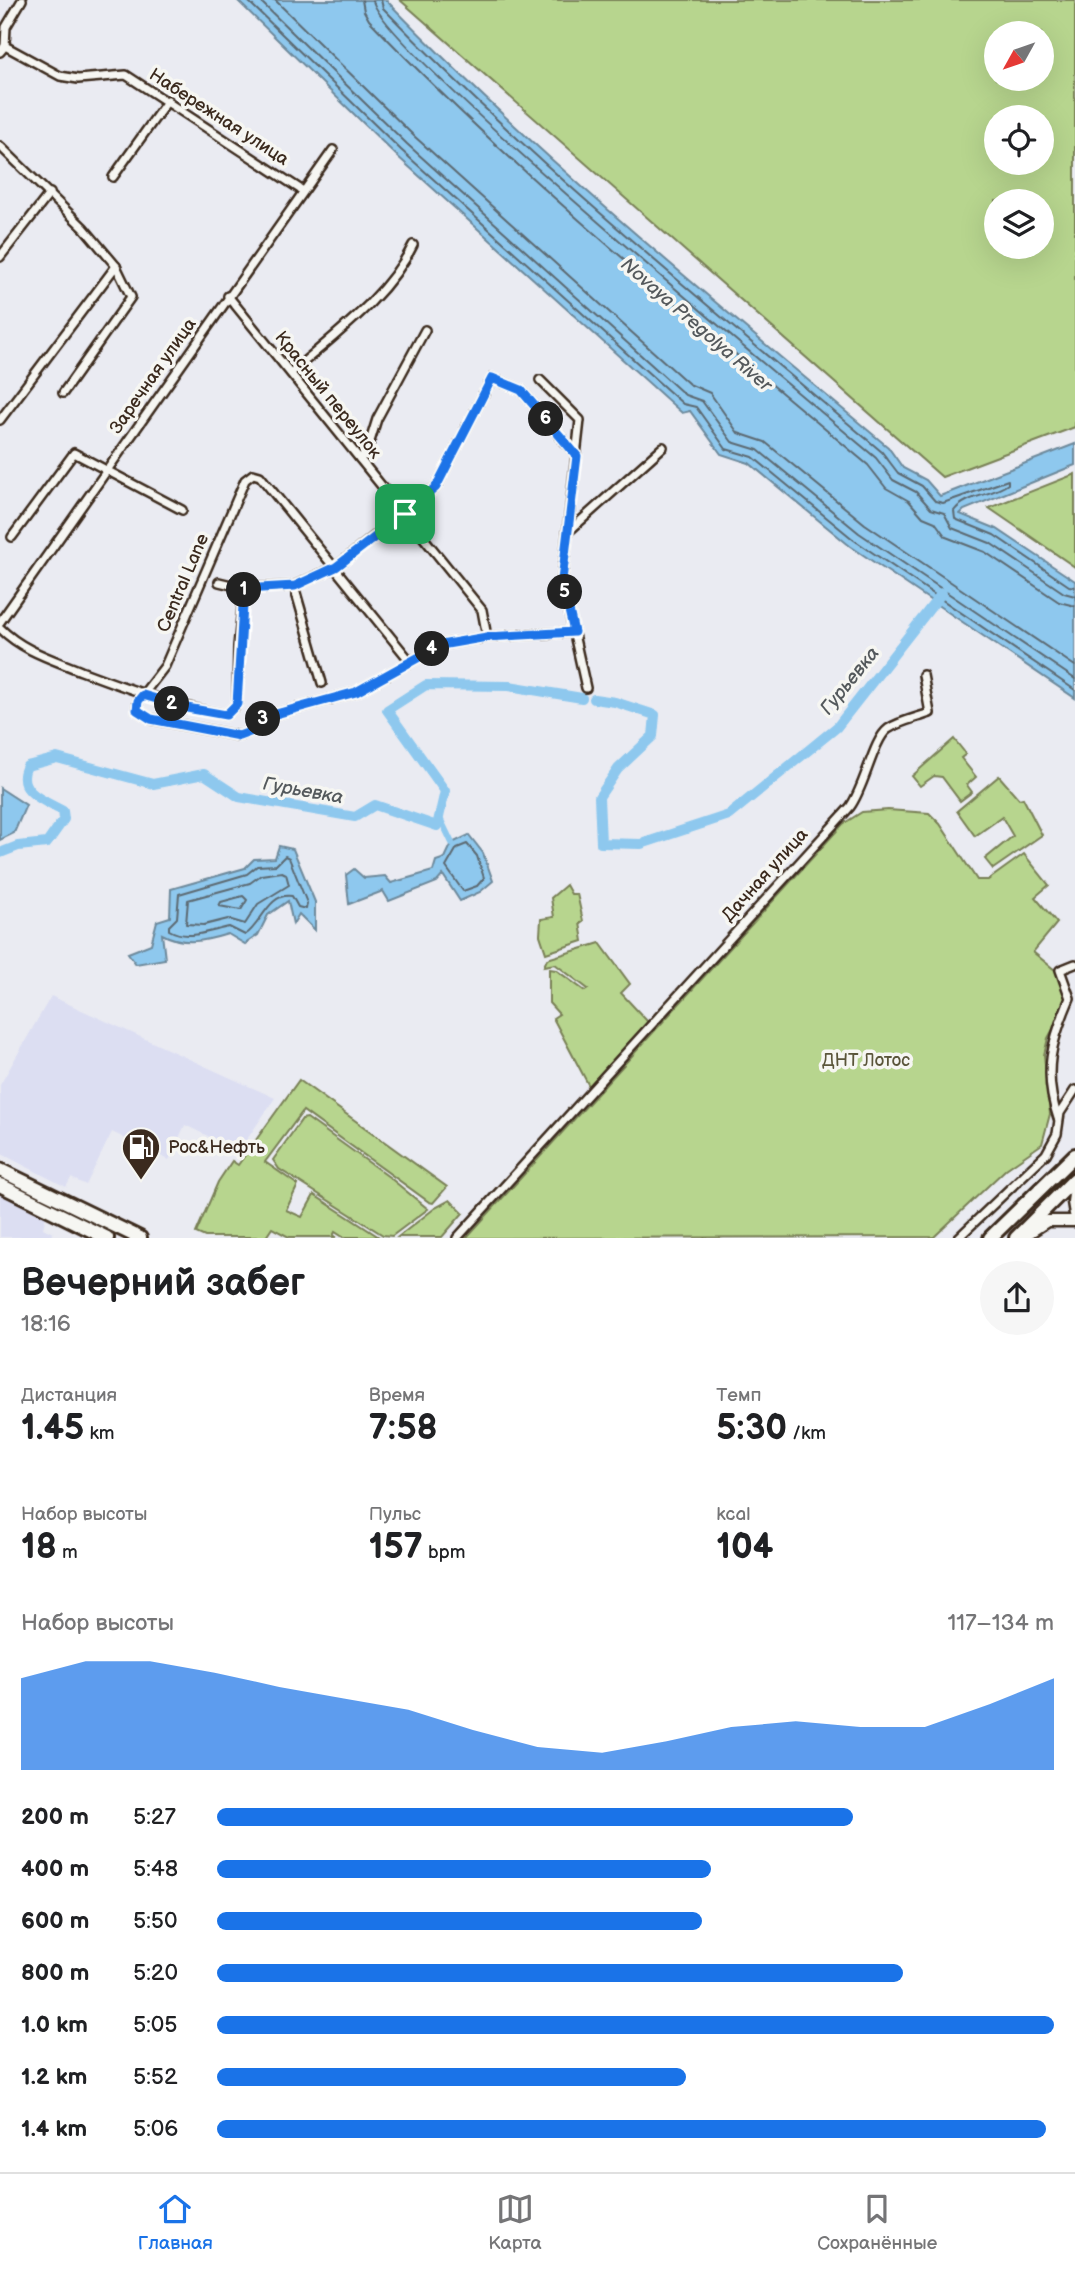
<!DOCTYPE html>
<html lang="ru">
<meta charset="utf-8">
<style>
body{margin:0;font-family:"Balsamiq Sans",sans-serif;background:#f6f6f6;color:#202124;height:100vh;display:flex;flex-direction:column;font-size:26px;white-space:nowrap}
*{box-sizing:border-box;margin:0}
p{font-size:23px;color:#757577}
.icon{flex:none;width:38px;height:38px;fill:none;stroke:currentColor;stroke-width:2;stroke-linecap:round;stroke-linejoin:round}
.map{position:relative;height:1238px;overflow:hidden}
.side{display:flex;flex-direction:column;background:#fff;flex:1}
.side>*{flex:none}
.needle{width:46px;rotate:230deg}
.controls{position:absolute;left:984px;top:21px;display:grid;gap:14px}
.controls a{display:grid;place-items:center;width:70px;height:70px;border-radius:50%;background:#fff;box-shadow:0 7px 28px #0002;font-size:35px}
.pin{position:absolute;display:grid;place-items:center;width:60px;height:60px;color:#fff;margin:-30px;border-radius:14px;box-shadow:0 4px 10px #0006}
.km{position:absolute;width:35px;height:35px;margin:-18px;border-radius:50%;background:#222;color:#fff;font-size:19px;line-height:35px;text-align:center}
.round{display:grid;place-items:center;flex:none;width:74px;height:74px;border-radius:37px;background:#f6f6f6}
.overview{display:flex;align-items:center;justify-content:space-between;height:119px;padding:0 21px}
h1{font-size:38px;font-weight:800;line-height:52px}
.stats{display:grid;grid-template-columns:repeat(3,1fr);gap:10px;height:119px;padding:7px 21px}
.stats div{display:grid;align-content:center}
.stats b{font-size:35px;font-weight:800}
.stats small{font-size:19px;font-weight:400}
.stats p{font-size:19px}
.chart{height:196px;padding:14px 21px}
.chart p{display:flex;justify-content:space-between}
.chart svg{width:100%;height:126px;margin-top:7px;fill:#1a73e8;opacity:.7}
ul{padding:0 21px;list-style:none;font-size:23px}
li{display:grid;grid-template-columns:112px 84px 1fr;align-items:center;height:52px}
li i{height:18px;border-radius:9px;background:#1a73e8}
.dock{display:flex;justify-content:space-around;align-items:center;height:98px;border-top:2px solid #e0e0e0;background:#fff;font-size:19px;color:#757577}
.dock a{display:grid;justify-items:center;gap:4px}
.dock .active{color:#1a73e8}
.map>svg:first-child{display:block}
</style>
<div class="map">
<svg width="1075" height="1238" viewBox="0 0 1075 1238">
<rect width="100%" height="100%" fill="#eaebf2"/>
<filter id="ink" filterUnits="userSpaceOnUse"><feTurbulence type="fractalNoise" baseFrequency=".0143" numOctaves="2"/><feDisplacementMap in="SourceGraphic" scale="14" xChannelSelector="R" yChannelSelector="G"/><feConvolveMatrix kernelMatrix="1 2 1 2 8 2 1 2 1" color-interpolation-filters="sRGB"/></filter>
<g filter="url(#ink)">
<g fill="#dcdef2">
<polygon points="51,996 110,1023 275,1098 239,1151 185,1125 169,1160 112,1132 86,1185 71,1178 66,1187 0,1153 0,1085"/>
<polygon points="0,1194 46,1216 43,1228 53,1233 50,1237 0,1237"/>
</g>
<g fill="#b7d58e" stroke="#798056" stroke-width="2" fill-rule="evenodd">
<path d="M400,0H1075V427L942,477ZM1041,33V79H996V33ZM1041,117V163H996V117ZM1041,201V247H996V201Z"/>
<polygon points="1075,474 1075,567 989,508"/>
<polygon points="954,739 966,754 961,758 976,777 967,785 972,792 960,801 942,777 934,776 920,786 912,776"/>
<polygon points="999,776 1019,799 1023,798 1042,835 993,869 985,859 1013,836 1002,817 975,836 957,811"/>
<polygon points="888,810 929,813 940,824 977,880 988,880 1024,854 1049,885 1035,897 1057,923 1033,952 1056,971 1069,992 1063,1011 1048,1038 1044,1055 1050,1114 1042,1144 1006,1169 934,1237 466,1238 843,824 862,812"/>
<polygon points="566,885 571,894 577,894 583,921 580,923 583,941 546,953 540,935 541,919 554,917 551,898"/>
<polygon points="600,943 630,984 621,993 648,1022 589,1086 553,1018 559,1014 549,1003 549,969 556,970 585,991 588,989 555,964 544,966 547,959"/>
<polygon points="299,1080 447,1187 433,1203 429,1202 303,1111 265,1162 298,1185 286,1210 302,1217 314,1195 379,1237 343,1237 335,1232 333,1236 336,1237 289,1237 272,1228 266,1237 205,1237 196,1233 218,1182 232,1161 238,1165"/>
<polygon points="307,1118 389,1177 428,1209 392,1236 383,1235 279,1169 273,1160 302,1119"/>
<polygon points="450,1200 463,1213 442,1237 398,1237 435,1208"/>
</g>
<g fill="#8ec8ee" stroke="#6d899b" stroke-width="2">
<path d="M237,0H386C542,161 716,303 888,447L903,468L926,480L940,496L1075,444V465L964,510L960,514L997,529L1075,581V698L850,546L749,463L721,454L690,411L682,413L396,155Z"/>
<polygon points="0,788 26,805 14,833 0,840"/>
<polygon points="469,835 483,853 493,881 480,892 460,901 443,875 437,882 389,901 383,891 349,904 346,875 354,869 364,878 385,876 391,883 433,871 436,861 445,858 452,843"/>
<path d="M279,846L293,849L315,902V930L299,914L293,924L288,901L268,915L258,935L245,944L228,934C205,941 184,946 162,934L165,959L136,964L128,953L151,944L157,921L170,917L171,889L245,868L254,859L275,858Z"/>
</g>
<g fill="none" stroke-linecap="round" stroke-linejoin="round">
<g stroke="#5c6971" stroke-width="2">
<polyline points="247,0 401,150 683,404 696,407 726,449 753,457 854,540 1075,690"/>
<polyline points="259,0 407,144 685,395 702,401 732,442 758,450 859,533 1075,679"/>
<polyline points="275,0 414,136 689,384 710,393 738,433 765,442 865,524 1075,666"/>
<path d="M362,0L364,11L369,20C523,181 698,322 868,465L886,488L909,501L923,517L935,522L946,537L985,552L1059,602L1075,606"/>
<path d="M373,0C375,42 814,406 876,458L893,480L916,492L931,509L944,513L952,528L990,543L1064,593L1075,596"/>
<path d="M381,0L383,8C538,168 712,309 882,452L898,473L922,486L935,501L943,503L1008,480V484C992,496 966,495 954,511L955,519L994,535L1069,586L1075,587"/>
<polygon points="467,844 477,856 484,878 477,886 463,891 446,867 457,848"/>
<path d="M285,856L289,858L307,903L306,909L298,907L292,896C268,892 261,926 245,935L229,927C209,931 188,941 169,930V926L177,918L179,894L247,874L257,866L276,865Z"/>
<polygon points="282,872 286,874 289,885 258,904 245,924 228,919 204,925 186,924 188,900 250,883 261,875"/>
<polygon points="243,896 247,900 241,910 219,906 221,902"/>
</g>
<polyline stroke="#6d899b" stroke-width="2" points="970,1238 971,1237"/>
<polyline stroke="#8ec8ee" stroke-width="6" points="439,816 452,843"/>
<g stroke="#8ec8ee" stroke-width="10">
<polyline points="594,699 615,702 655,715 653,736 618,769 599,797 601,843 641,844 729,815 837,727 942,593"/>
<path d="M0,853L18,846L47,843L64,819L63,811C45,801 14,791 27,766L57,758L153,784L204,774L239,797L355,817L375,805L437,826L445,791L387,710L426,685L509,686L582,698"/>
</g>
<g stroke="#3b2a1e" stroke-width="12">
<g id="minor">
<polyline points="5,46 6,27 22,0"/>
<polyline points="0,52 5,46 60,76 78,79 126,75 303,191"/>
<polyline points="0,146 84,228 116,266 131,297 63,393"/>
<polyline points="113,177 168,100"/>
<polyline points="0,257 50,193"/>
<polyline points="228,296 482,610 487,637"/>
<path d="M291,373C334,335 387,298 413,245"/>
<polyline points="540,380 580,420 562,580 586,688"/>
<polyline points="0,420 116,266"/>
<polyline points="360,459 367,451 377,419 425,330"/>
<polyline points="567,533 663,447"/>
<polyline points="12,537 74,453 182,510"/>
<polyline points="219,582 244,588 294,586 336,567 436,487 492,378 521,390 577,456"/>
<polyline points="294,586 322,683"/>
<polyline points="0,622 333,150"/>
<path d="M0,628C23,651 52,659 81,671C129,689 175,706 226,715L237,704L238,646L244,588"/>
<polyline points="410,661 260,476 253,474 245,480 165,666 138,701 137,710 151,719 239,736 255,730 265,717 356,692 441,645 487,637 574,632"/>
<path d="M1058,1118C1042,1072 1052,1040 1070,998L1060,970L1075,964"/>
<path d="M457,1238L850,807C865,787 873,740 888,729C900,721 916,718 930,713L923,675"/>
<polyline points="958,1238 1046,1154 1057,1134 1060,1113 1075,1090"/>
</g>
</g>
<g stroke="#3b2a1e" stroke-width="15">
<g id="tertiary">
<polyline points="1075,1188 1073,1202 1075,1214"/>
<polyline points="1024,1236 1047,1221 1075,1221"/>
</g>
</g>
<g stroke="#3b2a1e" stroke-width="18">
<g id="trunk">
<polyline points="0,1170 140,1238"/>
<polyline points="0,1185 107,1238"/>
<polyline points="990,1238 1075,1155"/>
<polyline points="1016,1238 1075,1179"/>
</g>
</g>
<use href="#minor" stroke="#f6f6f2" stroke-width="7"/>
<use href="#tertiary" stroke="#f6f6f2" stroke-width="10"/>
<use href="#trunk" stroke="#f6f6f2" stroke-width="12"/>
</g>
</g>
<g fill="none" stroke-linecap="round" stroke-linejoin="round" filter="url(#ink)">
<g stroke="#fff" stroke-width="14">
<polygon id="route" points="492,378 521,390 577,456 562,580 574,632 487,637 441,645 356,692 265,717 255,730 239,736 151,719 137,710 138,701 143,695 187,708 226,715 237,704 244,589 295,586 336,567 405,514 436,487"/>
</g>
<use href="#route" stroke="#1a73e8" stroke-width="9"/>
</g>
<defs>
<g id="fuel-pin" transform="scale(2.0125)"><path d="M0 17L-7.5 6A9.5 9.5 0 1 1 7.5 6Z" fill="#3b2a1e" stroke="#f6f6f2"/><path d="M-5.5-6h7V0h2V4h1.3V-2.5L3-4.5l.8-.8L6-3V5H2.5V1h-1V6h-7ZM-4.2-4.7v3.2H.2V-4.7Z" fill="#fff"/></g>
</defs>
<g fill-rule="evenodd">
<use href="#fuel-pin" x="141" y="1147"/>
</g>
<g text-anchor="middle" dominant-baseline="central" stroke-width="7" stroke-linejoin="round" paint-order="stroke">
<g font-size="18" fill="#3b2a1e" stroke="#f6f6f2">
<text transform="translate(219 117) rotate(33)">Набережная улица</text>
<text transform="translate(153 376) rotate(-55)">Заречная улица</text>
<text transform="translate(328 395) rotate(51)">Красный переулок</text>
<text transform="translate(183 583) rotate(-67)">Central Lane</text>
<text transform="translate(765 875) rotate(-48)">Дачная улица</text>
</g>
<g font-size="18" fill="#5a553a" stroke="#f6f6f2">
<text x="866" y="1060">ДНТ Лотос</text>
</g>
<g font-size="18" fill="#3b2a1e" stroke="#f6f6f2" text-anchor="start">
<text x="168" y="1147">Рос&amp;Нефть</text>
</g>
<g font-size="19" font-style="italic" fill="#54595c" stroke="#f6f6f2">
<text transform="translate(696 325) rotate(41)">Novaya Pregolya River</text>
<text transform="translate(850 681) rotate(-51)">Гурьевка</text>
<text transform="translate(303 791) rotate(10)">Гурьевка</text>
</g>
</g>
</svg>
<div class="controls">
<a><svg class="needle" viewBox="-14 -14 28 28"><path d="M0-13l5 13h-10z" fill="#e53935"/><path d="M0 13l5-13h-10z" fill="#757577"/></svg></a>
<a><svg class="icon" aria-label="locate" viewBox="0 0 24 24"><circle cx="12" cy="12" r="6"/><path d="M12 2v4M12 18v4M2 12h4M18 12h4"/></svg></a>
<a><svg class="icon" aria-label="layers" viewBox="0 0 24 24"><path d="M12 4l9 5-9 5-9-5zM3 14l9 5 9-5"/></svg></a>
</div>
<div class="pin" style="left:405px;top:514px;background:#1e9e55"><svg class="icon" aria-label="arrive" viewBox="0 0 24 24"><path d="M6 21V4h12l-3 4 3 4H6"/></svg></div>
<b class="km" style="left:244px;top:590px">1</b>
<b class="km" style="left:172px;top:704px">2</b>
<b class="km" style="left:263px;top:719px">3</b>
<b class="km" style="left:432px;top:649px">4</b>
<b class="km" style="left:565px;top:592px">5</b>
<b class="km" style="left:546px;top:419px">6</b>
</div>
<section class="side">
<div class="overview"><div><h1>Вечерний забег</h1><p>18:16</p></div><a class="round"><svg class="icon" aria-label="share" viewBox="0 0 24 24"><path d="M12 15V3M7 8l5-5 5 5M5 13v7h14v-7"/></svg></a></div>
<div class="stats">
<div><p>Дистанция</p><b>1.45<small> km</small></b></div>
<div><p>Время</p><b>7:58</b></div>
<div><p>Темп</p><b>5:30<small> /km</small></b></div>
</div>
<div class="stats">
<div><p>Набор высоты</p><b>18<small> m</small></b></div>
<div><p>Пульс</p><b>157<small> bpm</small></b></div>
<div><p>kcal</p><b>104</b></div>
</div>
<div class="chart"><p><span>Набор высоты</span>117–134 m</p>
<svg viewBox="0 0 160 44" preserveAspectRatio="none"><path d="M0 44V12L10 6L20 6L30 10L40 15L50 19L60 23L70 30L80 36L90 38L100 34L110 29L120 27L130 29L140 29L150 21L160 12V44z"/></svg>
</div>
<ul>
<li><b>200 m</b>5:27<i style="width:76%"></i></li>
<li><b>400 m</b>5:48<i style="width:59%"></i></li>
<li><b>600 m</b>5:50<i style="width:58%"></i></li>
<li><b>800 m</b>5:20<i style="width:82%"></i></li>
<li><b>1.0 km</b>5:05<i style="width:100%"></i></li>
<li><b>1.2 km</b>5:52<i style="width:56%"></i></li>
<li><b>1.4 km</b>5:06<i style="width:99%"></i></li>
</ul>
</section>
<nav class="dock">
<a class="active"><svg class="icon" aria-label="home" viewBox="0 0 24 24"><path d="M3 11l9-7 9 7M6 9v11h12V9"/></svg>Главная</a>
<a><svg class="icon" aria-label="map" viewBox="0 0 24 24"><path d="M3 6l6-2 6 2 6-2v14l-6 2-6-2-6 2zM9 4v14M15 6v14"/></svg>Карта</a>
<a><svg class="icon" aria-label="saved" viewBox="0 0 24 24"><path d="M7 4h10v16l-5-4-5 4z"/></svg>Сохранённые</a>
</nav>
